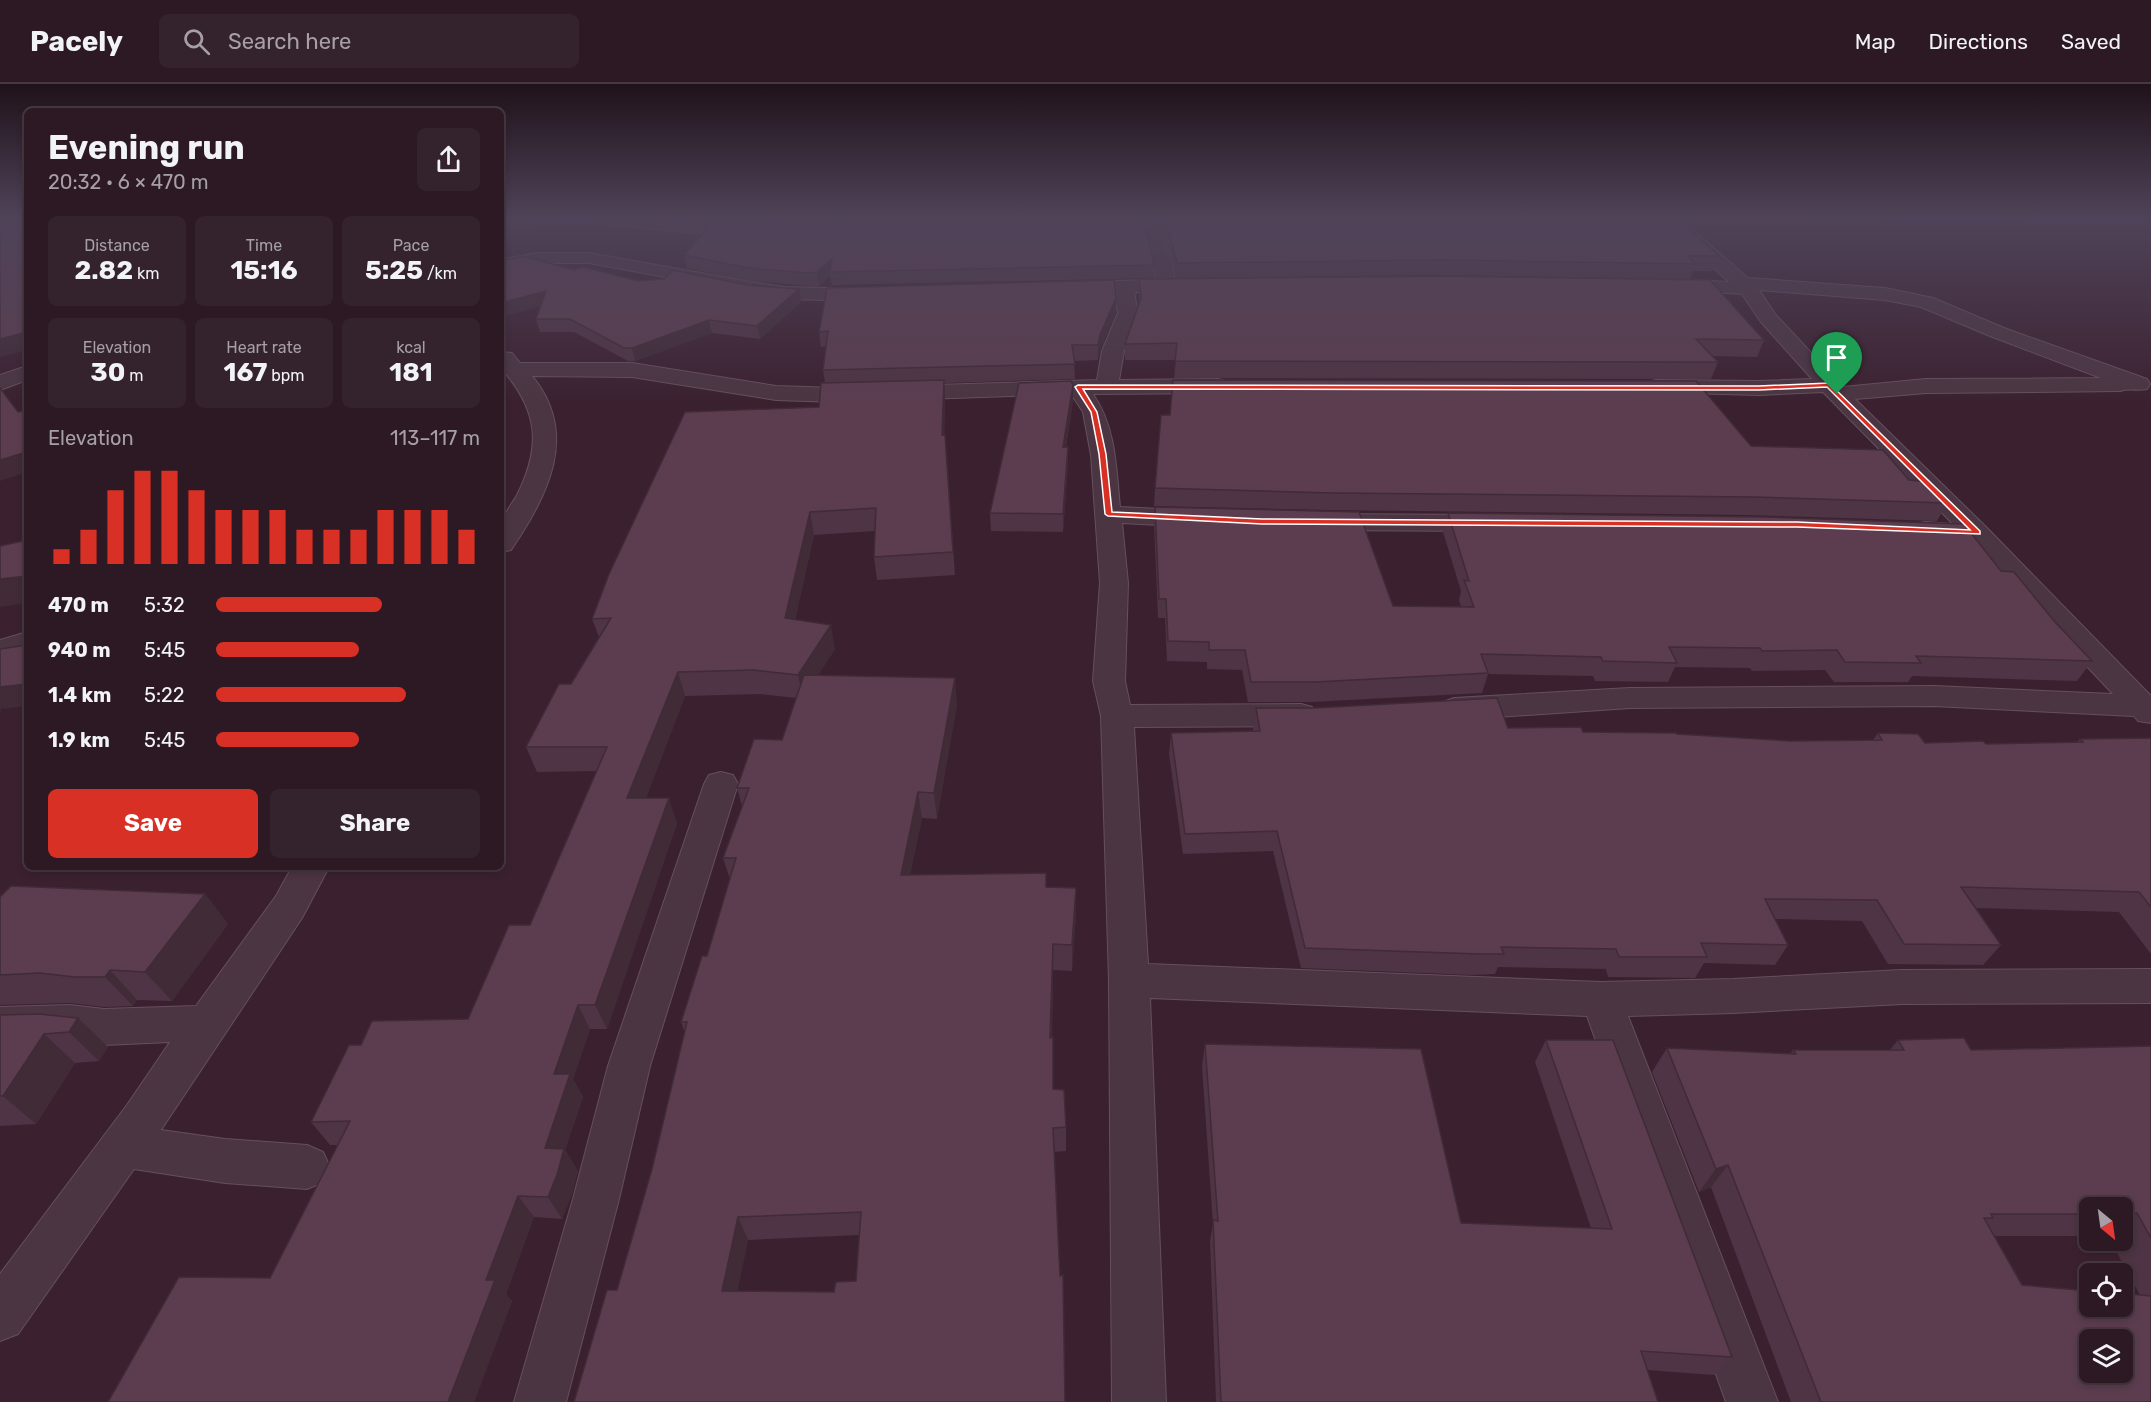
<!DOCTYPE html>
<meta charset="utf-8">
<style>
body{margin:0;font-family:Rubik,sans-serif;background:#34222c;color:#f1f3f6;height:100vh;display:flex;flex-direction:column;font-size:22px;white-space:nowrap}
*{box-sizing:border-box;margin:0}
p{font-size:20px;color:#a6a0a6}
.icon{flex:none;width:33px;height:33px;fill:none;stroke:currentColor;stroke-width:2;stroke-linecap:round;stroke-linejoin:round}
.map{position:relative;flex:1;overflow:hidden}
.panel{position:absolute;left:24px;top:24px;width:480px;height:762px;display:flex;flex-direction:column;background:#2c1924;border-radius:9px;box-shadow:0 3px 9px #0003,0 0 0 2px #483841}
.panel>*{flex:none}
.needle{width:39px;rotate:151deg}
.controls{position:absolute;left:2079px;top:1113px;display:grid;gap:12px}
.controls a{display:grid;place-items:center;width:54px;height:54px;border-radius:9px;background:#2c1924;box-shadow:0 3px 9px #0003,0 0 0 2px #483841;font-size:30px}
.pin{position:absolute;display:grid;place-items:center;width:51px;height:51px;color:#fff;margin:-62px -26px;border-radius:50% 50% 50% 0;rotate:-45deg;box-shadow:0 0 6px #0007}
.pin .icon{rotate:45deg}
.round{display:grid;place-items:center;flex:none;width:63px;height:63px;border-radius:9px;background:#34222c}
.headline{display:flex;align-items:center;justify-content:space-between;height:102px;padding:0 24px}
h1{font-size:33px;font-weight:700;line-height:45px}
.stats{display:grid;grid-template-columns:repeat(3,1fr);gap:9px;height:102px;padding:6px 24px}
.stats div{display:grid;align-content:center;border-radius:9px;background:#34222c;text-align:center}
.stats b{font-size:26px;font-weight:700}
.stats small{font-size:16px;font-weight:400}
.stats p{font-size:16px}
.chart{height:168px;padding:12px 24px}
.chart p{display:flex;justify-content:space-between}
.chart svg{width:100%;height:108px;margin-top:6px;stroke:#d93025;stroke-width:6}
.action{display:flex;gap:12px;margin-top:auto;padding:12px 24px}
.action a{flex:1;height:69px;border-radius:9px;background:#d93025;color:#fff;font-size:24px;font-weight:700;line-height:69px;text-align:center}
.action a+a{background:#34222c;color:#f1f3f6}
ul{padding:0 24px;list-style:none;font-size:20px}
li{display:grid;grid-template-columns:96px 72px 1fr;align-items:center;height:45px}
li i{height:15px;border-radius:8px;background:#d93025}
header{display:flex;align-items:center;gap:36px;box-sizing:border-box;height:84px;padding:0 30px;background:#2c1924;border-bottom:2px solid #483841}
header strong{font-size:28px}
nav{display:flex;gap:33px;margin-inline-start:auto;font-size:21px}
.search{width:420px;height:54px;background:#34222c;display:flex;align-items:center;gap:15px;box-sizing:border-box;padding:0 21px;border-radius:9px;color:#a6a0a6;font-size:22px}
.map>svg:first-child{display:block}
</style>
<header>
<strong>Pacely</strong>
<div class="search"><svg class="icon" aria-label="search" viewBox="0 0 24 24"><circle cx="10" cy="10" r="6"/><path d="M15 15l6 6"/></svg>Search here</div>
<nav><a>Map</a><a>Directions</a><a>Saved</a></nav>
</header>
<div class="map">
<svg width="2151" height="1318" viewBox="0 0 2151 1318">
<rect width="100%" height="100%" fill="#3b2130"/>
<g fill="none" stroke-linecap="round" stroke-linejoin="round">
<g stroke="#66505d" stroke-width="2">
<g id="minor">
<path d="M587,134C642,134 697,139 752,140L758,141L761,145L758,149L752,150L694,149L595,139Z"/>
<path d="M1081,134H1147L1145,137C1167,153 1170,170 1175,196L1192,197L1195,201L1192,205L1185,207L1136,208L1135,213L1138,229L1124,267L1119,296L1218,295L1226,297L1229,302L1226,307L1218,309L1093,310C1116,343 1116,383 1120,423L1199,427L1208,429L1212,435L1208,441L1199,443L1122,439L1128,499L1125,597L1130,621L1301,620L1312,623L1317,631L1312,639L1301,642L1134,643L1148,880L1601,898L1733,895L1902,886L2151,885V919L1902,920L1733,929L1628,932L1778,1318H1726L1587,932L1150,914L1166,1318H1112L1109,896L1101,632L1093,597L1100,499L1091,371L1083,328L1071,310L837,318L776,316L632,293L532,292C580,350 548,411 511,466L501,468C501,459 499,449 501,440C503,431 512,420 517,411C542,361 538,326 501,284V268L512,269L520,279H632L776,302L837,304L1097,296L1102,267L1118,229L1115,213L1117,209L1071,210L1064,208L1061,204L1064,200L1071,198L1156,196L1150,162L1136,147L1126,140L1088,141L1082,140Z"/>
<path d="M1660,134H1679L1748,194L1885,204L1933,214L2004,244L2147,295L2150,300L2147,305C2137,307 2130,304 2120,307L1926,309L1855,315L1986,443L2151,612V639L2138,637L2134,632L1934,622L1630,624L1454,636L1443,632L1438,625L1443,618L1454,614L1630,604L1934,602L2113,610L1969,457L1916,452L1912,446L1916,440L1925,438L1953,440L1823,308L1759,311L1648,308L1645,303L1648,298L1656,296L1759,297L1812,295L1761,238L1742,210L1664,205L1661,201L1664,197L1671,195L1729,198ZM1759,206L1885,216L1921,223L1990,252L2101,294L1926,295L1843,303L1775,230Z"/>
<polygon points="537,169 589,169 763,200 785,203 870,205 877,207 880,211 877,215 870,217 785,215 589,179 537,179 501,188 501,176"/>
<polygon points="27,282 27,296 0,306 0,291"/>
<polygon points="1319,430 1490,431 1499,433 1503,439 1499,445 1490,447 1319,446 1310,444 1306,438 1310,432"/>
<polygon points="27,548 27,567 0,575 0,556"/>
<polygon points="721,688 733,691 738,700 650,982 619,1115 566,1318 514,1318 573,1115 608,982 704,700 709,691"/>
<polygon points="292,783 329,783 302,834 161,1046 225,1055 307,1061 323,1068 330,1083 323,1098 307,1105 225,1099 134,1085 18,1250 0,1257 0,1190 127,1021 170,958 104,961 70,957 0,959 0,923 70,921 104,925 196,922 276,812"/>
</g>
</g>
<use href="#minor" fill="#4b3542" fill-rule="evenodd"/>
</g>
<g fill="#4e3444" fill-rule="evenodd">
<polygon points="680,134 860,134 756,138 694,137"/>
<polygon points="1158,134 1677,134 1719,172 1713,187 1693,187 1690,195 1440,191 1176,194 1168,162 1157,145"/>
<polygon points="1682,134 2049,134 1691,141"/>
<polygon points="684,171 1154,181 1153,194 832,201 830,192 819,202 810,202 750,197 687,184"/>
<polygon points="501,177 574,186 639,197 747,201 799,205 801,218 760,255 712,249 635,277 628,277 574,248 540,248 536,235 541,222 501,233"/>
<polygon points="1139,195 1764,256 1757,273 1712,272 1718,278 1711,295 1174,294 1176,276 1125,276 1125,260 1139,219"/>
<path d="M1116,229L1100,266L1098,276L1074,277L1075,295L944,299L945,317L944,351L947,373L955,491L877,496L874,473L875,447L814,451L795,536L835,565L818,591L957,620L937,735L922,734L910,791L1047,803L1076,829L1072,887L1053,886L1052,953L1053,1005L1066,1043V1067L1054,1068L1065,1318L617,1206L652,1085L685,949L681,938L707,872L730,795L723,774L742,722L737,704L782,656L796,614L760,610L685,612L646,714L677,739L607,945H590L573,995L583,1013L565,1066L578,1087L571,1113L562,1135L534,1133L506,1210L512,1217L474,1318H108L270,1194L338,1061H330L311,1038L361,961L468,935L530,841L597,687L537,688L526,663L571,600L599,553L592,535L819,323L825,299L823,286L826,262L821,263L819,248ZM859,1151L856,1197L834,1208L737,1207L748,1156Z"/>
<polygon points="1073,301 1073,317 1066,363 1068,363 1068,380 1063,448 991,447 990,429"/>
<polygon points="1751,362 1947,419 1937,437 1745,431 1329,426 1154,422 1155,404"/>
<polygon points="1155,423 1393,522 1461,523 1459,516 1461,507 1443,448 1448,429 2001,487 2055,538 2092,577 2077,597 1912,592 1908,598 1834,598 1825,586 1752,587 1750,584 1675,583 1668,598 1595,597 1593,592 1488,590 1482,609 1311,618 1248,618 1242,586 1207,585 1207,578 1167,577 1165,534 1158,534 1154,441"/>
<polygon points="1256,624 1508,644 1583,648 1677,650 1791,657 1873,656 1878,649 1925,659 1986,660 2077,658 2080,655 2151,654 2151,870 2119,828 1976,824 2001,861 1983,881 1888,880 1862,837 1775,835 1788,861 1775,881 1704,879 1695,894 1608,893 1606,885 1498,883 1495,890 1472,891 1301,884 1273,767 1183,770 1169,670 1171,649 1253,647 1253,645"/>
<polygon points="205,810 228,840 172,917 137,916 133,922 104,923 70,919 0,921 0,813"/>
<polygon points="0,931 78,934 108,963 99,977 75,979 36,1040 0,1042"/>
<polygon points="1546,956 1732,1273 1714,1291 1647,1286 1658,1318 1216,1318 1210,1156 1213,1140 1202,982 1205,960 1461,1139 1591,1144 1535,978"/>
<path d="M1898,956L1971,966L2151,962V1318H1791L1711,1103L1699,1108L1652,988L1667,964L1790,970L1793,966H1890ZM2090,1124H2122V1156H2110L2140,1211L2022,1201L1994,1152H2090Z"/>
</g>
<g fill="#402b37">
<polygon points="531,134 558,134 501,163 501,149"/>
<polygon points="832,175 830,188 830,192 819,202 817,188"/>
<polygon points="799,205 801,218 760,255 757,242"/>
<polygon points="546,207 550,220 501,233 501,219"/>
<polygon points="1116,214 1116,229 1100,266 1098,276 1098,261 1100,251"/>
<polygon points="709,236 712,249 635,277 632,264"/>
<polygon points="27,248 27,266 0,273 0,255"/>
<polygon points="944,296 945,317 944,373 942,351"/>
<polygon points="1073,301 1073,317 1063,380 1063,363"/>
<polygon points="1068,363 1068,380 1063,448 1063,430"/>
<polygon points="27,368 27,388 0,397 0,376"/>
<polygon points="810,428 814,451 790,558 785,534"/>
<polygon points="27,492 27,519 0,523 0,495"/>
<polygon points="831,541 835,565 803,615 798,591"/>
<polygon points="678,588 685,612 637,738 627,714"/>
<polygon points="955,594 957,620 937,735 934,709"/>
<polygon points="27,600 27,622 1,625 0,631 0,603"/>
<polygon points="918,708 922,734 905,816 901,791"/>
<polygon points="669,714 677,739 607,945 595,921"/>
<polygon points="1076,804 1076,829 1072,887 1072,861"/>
<polygon points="205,810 228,840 172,917 145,888"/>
<polygon points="1053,860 1053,886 1051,978 1050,954"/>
<polygon points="110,886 137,916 133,922 105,893"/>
<polygon points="578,921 590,945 573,995 583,1013 565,1066 578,1087 571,1113 562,1135 548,1113 545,1064 554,990"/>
<polygon points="78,934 108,963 99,977 69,948"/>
<polygon points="44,950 75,979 36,1040 3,1012"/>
<polygon points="1728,1081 1711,1103 1699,1108 1716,1085"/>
<polygon points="518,1112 534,1133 506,1210 512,1217 474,1318 448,1318 486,1196"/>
<polygon points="738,1133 748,1156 733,1228 722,1207"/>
</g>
<g fill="#5b3d4f" stroke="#402b37" stroke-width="1.5" fill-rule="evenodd">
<polygon points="0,134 27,134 27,248 0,255"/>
<polygon points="501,134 531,134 501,149"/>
<polygon points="904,134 1132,134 1140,141 1148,152 1154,181 830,188 832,175 817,188 808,189 748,184 684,171 713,139"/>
<polygon points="1160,134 1677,134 1719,172 1688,172 1695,180 1443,176 1177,179 1169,148"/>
<polygon points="523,172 574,186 583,183 639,197 664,195 673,186 747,201 799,205 757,242 709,236 632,264 624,264 570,235 536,235 546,207 501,219 501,177"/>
<polygon points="1443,192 1710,196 1764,256 1696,255 1718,278 1175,277 1177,259 1125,260 1141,214 1139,195"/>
<polygon points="1114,196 1116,214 1100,251 1098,261 1072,261 1075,280 823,286 828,247 819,248 827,204"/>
<polygon points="944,296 942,351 945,351 953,468 874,473 876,424 810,428 785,534 831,541 798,591 754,586 678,588 627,714 669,714 595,921 578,921 554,990 570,990 545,1064 564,1065 557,1091 548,1113 518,1112 486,1196 495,1196 448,1318 108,1318 179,1193 270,1194 350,1037 311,1038 349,961 361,961 372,937 468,935 509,841 530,841 607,663 526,663 559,600 571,600 611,534 592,535 609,490 685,328 819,323 821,299"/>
<polygon points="1173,296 1696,297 1751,362 1883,366 1909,396 1931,398 1947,419 1753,413 1332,409 1155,404 1161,331 1170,331"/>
<polygon points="1071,297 1073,301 1063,363 1068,363 1063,430 990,429 1019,299"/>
<polygon points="0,304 18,328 22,327 27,335 27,368 0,376"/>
<polygon points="1155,423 1359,428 1393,522 1474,523 1464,496 1469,497 1448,429 1766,433 1964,440 2001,487 2014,488 2055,538 2092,577 1916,572 1921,579 1845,578 1837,566 1762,567 1760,564 1669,563 1677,579 1603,577 1601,573 1481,570 1488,589 1315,598 1251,598 1245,566 1209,566 1209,558 1168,557 1166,515 1159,515"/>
<polygon points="27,456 27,492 0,495 0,462"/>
<polygon points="27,561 27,600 0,603 0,565"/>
<path d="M804,591L955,594L934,709L918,708L901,791L1046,789V803L1076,804L1072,861L1053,860L1050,954L1053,953V1005L1064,1006L1066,1043L1053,1044L1060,1192L1063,1191L1065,1318H574L607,1206H617L652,1085L687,938H681L702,872H707L736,774H723L749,704H737L754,655L782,656ZM861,1128L856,1197L836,1198L834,1208L722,1207L738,1133Z"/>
<polygon points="1497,614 1508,644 1581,643 1583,648 1676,649 1677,650 1791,657 1882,656 1878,649 1918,650 1925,659 1983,657 1986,660 2083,658 2080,655 2151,654 2151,823 2139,808 1961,803 2001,861 1904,860 1877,816 1765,815 1788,861 1701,859 1707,873 1619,873 1616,865 1501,863 1504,870 1480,870 1305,864 1277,747 1185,750 1171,649 1260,647 1256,624 1315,624"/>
<polygon points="11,802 205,810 145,888 110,886 105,893 75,893 40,889 0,891 0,813"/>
<polygon points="39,930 78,934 69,948 44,950 3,1012 0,1012 0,931"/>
<path d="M1964,954L1971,966L2151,962V1154L2137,1129L2122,1130V1124H2090V1130H1991L1993,1134H1984L2022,1201L2090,1207V1222H2122V1209L2151,1212V1318H1821L1728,1081L1716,1085L1667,964L1796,970L1793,966H1904L1898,956ZM2090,1256H2122V1288H2090Z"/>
<polygon points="1546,956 1613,956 1732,1273 1641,1267 1658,1318 1221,1318 1213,1136 1218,1137 1205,960 1421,965 1461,1139 1612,1145"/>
</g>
<linearGradient id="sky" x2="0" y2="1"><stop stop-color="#20121a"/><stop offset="0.42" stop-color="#4f4359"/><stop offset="1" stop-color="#4f4359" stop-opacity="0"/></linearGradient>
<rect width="2151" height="319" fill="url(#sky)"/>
<path fill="#d93025" stroke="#fff" stroke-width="1.5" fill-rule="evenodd" d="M1829,299L1980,447V450L1797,443L1262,440L1108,432L1105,430L1099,370L1091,328L1075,303L1078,301L1759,302ZM1827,303L1970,446L1797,438L1262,435L1112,428L1106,370L1097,328L1083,305L1759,306Z"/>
</svg>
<div class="controls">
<a><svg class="needle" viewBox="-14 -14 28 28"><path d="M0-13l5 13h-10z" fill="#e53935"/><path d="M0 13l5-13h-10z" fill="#a6a0a6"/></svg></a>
<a><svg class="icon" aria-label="locate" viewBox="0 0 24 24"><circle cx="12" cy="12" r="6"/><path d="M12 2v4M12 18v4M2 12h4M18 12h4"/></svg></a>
<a><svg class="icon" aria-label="layers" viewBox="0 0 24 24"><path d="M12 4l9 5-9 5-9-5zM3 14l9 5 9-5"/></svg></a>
</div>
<div class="pin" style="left:1837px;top:310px;background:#1e9e55"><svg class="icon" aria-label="arrive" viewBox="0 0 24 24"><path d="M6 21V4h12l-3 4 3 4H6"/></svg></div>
<section class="panel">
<div class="headline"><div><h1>Evening run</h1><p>20:32 · 6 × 470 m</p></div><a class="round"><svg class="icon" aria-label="share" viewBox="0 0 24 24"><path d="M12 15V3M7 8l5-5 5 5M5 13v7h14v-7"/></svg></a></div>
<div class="stats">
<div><p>Distance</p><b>2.82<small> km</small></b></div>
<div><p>Time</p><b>15:16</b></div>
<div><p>Pace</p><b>5:25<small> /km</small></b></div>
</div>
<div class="stats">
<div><p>Elevation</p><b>30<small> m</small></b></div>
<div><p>Heart rate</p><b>167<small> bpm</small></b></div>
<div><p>kcal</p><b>181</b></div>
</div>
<div class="chart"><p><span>Elevation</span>113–117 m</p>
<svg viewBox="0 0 160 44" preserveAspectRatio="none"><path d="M5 44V38M15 44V30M25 44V14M35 44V6M45 44V6M55 44V14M65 44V22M75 44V22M85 44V22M95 44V30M105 44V30M115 44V30M125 44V22M135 44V22M145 44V22M155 44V30"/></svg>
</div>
<ul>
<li><b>470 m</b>5:32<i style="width:63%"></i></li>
<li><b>940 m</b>5:45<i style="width:54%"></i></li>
<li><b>1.4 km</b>5:22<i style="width:72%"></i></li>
<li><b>1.9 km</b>5:45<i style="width:54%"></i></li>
</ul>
<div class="action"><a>Save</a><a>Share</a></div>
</section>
</div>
